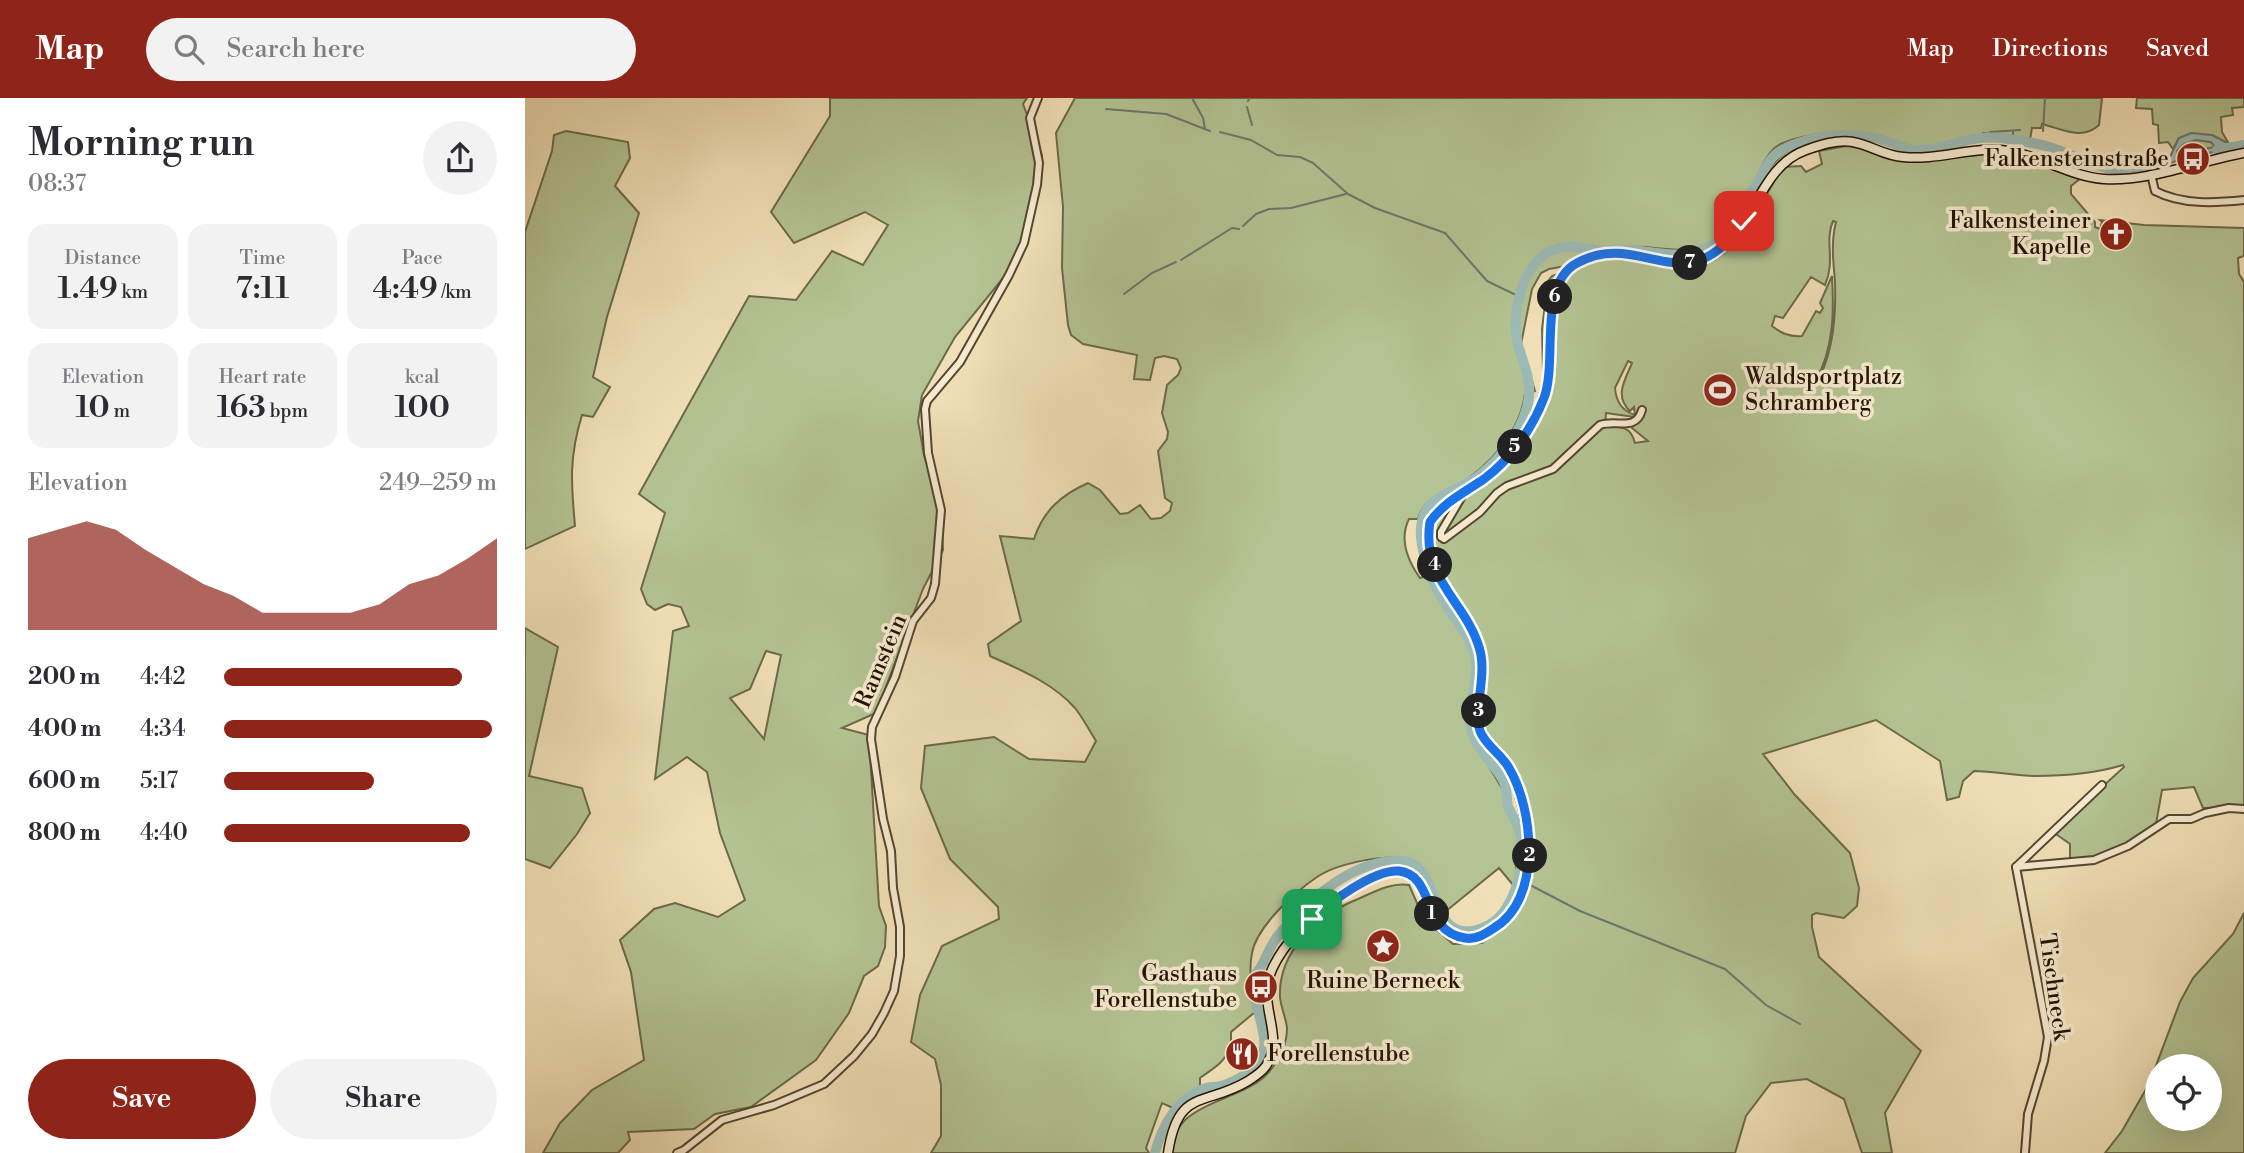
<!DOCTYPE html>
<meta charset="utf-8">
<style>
body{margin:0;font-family:"Libre Bodoni",serif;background:#f2f2f3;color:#2b2b33;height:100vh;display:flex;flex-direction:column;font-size:26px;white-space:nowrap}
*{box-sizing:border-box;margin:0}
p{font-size:23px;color:#7c7c81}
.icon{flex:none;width:38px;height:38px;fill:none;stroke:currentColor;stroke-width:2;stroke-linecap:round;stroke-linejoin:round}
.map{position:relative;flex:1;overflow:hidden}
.details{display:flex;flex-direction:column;background:#fff;width:525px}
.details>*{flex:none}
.tools{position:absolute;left:1620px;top:956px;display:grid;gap:14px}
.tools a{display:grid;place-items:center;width:77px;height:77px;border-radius:50%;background:#fff;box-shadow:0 7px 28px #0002;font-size:35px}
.pin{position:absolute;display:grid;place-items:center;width:60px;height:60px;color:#fff;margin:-30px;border-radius:14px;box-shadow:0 4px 10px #0006}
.km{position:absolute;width:35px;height:35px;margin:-18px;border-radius:50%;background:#222;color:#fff;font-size:19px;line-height:35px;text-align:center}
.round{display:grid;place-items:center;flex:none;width:74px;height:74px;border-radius:37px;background:#f2f2f3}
.head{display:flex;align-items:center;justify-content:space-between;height:119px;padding:0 28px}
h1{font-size:38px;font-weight:600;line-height:52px}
.metrics{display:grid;grid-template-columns:repeat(3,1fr);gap:10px;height:119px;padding:7px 28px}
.metrics div{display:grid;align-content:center;border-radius:18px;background:#f2f2f3;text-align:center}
.metrics b{font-size:30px;font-weight:600}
.metrics small{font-size:19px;font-weight:400}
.metrics p{font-size:19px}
.chart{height:196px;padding:14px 28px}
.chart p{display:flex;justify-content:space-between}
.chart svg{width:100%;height:126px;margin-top:7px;fill:#8f2418;opacity:.7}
.action{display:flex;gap:14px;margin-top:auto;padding:14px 28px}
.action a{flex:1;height:80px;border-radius:42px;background:#8f2418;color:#fff;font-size:28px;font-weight:600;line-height:80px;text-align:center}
.action a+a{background:#f2f2f3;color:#2b2b33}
ul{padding:0 28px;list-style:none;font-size:23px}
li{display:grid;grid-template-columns:112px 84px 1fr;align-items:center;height:52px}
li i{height:18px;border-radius:9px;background:#8f2418}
header{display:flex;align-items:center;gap:42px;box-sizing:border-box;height:98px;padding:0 35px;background:#8f2418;color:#fff}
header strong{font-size:33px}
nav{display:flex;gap:38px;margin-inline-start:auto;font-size:24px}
.search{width:490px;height:63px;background:#f2f2f3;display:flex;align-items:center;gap:18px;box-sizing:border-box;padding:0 24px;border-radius:38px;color:#7c7c81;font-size:26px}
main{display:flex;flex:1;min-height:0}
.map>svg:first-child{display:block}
</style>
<header>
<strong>Map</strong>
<div class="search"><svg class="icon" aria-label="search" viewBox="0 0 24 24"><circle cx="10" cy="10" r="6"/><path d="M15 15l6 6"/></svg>Search here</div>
<nav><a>Map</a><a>Directions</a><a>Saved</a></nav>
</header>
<main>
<section class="details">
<div class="head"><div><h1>Morning run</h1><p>08:37</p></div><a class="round"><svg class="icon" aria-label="share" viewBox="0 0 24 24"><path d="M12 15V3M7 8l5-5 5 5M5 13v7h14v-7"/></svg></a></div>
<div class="metrics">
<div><p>Distance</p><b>1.49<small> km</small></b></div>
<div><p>Time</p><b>7:11</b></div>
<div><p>Pace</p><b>4:49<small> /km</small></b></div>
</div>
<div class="metrics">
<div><p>Elevation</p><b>10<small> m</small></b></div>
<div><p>Heart rate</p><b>163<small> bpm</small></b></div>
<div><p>kcal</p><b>100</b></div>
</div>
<div class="chart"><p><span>Elevation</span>249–259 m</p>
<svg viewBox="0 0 160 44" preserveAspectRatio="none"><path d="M0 44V12L10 9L20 6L30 9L40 16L50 22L60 28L70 32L80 38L90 38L100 38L110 38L120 35L130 28L140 25L150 19L160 12V44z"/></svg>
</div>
<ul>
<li><b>200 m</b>4:42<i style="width:87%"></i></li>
<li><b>400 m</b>4:34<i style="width:98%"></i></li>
<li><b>600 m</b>5:17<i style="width:55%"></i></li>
<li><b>800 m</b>4:40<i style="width:90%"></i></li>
</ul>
<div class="action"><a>Save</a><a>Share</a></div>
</section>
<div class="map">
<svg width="1719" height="1055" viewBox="0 0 1719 1055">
<rect width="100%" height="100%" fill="#f1e0b7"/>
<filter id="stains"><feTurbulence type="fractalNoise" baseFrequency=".00286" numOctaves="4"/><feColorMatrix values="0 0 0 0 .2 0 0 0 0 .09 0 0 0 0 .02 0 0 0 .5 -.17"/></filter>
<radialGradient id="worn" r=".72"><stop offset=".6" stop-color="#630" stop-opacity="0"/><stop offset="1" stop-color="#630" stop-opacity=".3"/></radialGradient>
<g fill="#b4c393" stroke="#6a6a4b" stroke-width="2" fill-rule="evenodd">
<path d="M305,0H502L498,6L517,57L492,163L430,239L397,297L393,323L399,357L416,412L418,452L398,491L351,615L317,630L344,637L354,808L361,828L360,849L353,868L339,878L324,915L291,962L226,1009L190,1016L169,1031L103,1034L105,1042L93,1055H18L35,1025L67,992L119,962L106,874L95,842L129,811L150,805L193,819L220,802L195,735L182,674L162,659L130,681L148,533L164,528L156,509L143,506L130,512L122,506L116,491L140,415L114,396L224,198L271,202L307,153L338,167L363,127L340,114L269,145L246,114L305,18ZM241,553L256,557L239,641L205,600L225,591Z"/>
<path d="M550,0H1577L1574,27C1557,43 1537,31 1517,26L1516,30H1507L1505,42L1469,40V36L1458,35L1456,37C1434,41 1411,51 1388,50C1374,48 1361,39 1348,36C1322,32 1282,35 1258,45C1243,51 1236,70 1230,83C1226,92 1218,97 1214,104C1190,156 1174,155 1121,149C1104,148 1085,150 1067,150L1068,155L1041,168L1024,171L1016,175L1007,191L996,246L1010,293L1000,296C995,334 965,367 933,387C917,397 899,399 893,421H884C874,441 883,463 895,480L904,477L919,510L932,525L946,550L950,579L943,633L978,692L996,751L990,764L994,780L988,787L974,770L920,814C907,800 908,774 890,764C868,753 813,765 792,779C770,794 732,828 727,855C723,874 728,895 730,914L706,934V950L703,951C702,963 686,972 675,980V990L648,1010L637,1005L621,1050L624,1055H406L416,1038V987L410,961L386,944L395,897L417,848L474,821L473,809L425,761L396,690L400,648L469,639L504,661L560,664L571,643C564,632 558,620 550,610C528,585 494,571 465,558L463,546L496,523L475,438L509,441C518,413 536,397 563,385L575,392L595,416L603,415L615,407L626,421L636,420L645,413L647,405L640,400L633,353L642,341L643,334L637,315L642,287L653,277L656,270L652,261L639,258L630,260L625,282L609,281L612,257L558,246L546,237L543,227L537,170L538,109L531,35Z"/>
<polygon points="1612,0 1719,0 1719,9 1707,10 1708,17 1696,19 1697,34 1704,46 1687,37 1654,40 1648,51 1643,44 1634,45 1633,27 1628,26 1627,11 1611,10"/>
<path d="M41,33L103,44L105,60L90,88L114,115L82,219L68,279L85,289L68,319L57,317C44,359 46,385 50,428L0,451V134L27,53L29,37Z"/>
<path d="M1299,42L1262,58L1213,126C1217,113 1224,103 1231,91C1250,58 1261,49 1299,42Z"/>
<polygon points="1671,42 1686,44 1691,49 1653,57 1652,53 1659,46"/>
<path d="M1321,48L1333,49L1378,63L1434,56L1482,54L1556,80L1546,88V96L1570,124V129L1575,131L1577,124L1575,122L1619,127L1719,130V158L1713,160L1714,176L1719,184V709L1678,710L1669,689L1637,692L1631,726L1605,744L1580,758L1545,762V746L1528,734L1599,669L1598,667C1568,676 1541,678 1510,678C1490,678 1470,673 1449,673L1438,683L1434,699L1422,702L1415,663L1351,622L1238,656L1270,697L1325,755L1334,790L1332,808L1319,820L1291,815L1287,817V829L1294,859L1396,953L1360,1015L1367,1055H1337L1319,1001L1282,981L1246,985L1221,1018L1210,1055H646C648,1001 716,1006 744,974C754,962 762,947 762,930C761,920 756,910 755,899C753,853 793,817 833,801C849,794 866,784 884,787L899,821L928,846L957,845L988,818L1006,782L1007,739L997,691L988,670L968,646L959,628L960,568L957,544L951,530L931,501L915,467L909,445L907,432L914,415L935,400V407C943,394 954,389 966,379C994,357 1017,321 1026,286C1034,254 1021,204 1043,176C1070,142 1154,179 1188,162C1218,146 1239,96 1259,69L1276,68L1281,74L1297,66L1294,53ZM1308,123L1311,124C1306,143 1308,163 1310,183C1311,217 1309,251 1293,283L1291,282C1309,250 1309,213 1307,178L1295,205L1298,210L1295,215L1291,213L1277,238C1264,239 1256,235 1247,228L1250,218L1258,220L1286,179L1300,187C1311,162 1299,144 1308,123ZM1103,263L1107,265C1100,282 1089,298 1105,313L1109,309L1110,317C1097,313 1091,303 1090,290ZM1081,315L1110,319V325L1107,330L1123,343L1110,345C1105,327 1097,330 1080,327Z"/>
<path d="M1035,175C1022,206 1023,239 1021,272L1018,273L1017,231L1023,183L1027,178Z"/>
<polygon points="0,530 33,549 4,678 57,690 65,715 52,736 25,770 0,761"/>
<path d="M1719,815V1055H1580L1597,1033L1624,986L1655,904L1668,880L1708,836ZM1633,968H1685V1020H1633Z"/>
</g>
<path fill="#9cbbb6" stroke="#6b776e" stroke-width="2" fill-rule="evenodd" d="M1666,35L1687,37L1704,46L1705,51L1662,59L1632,70L1626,68L1624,64L1645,59L1654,40ZM1671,42L1686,44L1690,49L1653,56L1652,53L1659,46Z"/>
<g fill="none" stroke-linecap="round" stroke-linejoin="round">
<g stroke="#6b776e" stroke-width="2">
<polyline points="667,0 678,20 680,31"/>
<polyline points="723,3 725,0"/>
<polyline points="722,9 727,27"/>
<polyline points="581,11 641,16 685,33"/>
<polyline points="1518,33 1520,0"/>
<polyline points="695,34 726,42 752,57 775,59 788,65 823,96 850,110 920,135 962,183 993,198"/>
<polyline points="1458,40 1465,34 1495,32"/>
<polyline points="1488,43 1488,33"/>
<polyline points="718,128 731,116 744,111 766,110 821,96"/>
<polyline points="656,162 707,130 714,131"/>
<polyline points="599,196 627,175 651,164"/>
<polyline points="1007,788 1055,813 1200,871 1241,907 1275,926"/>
</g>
<g stroke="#9cbbb6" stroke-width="10">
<polyline points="1692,52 1719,47"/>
<path d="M630,1055C637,1028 652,1000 681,990C686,988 691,990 696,988C713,983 736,969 739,951C742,939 732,911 729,898C728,891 729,884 730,877C740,866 743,851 752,839C781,803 829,760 878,763C917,766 902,849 955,831C967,827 976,819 982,809C995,787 1002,756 994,732C992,724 986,716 983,708C981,698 983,691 978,682C969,665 949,649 946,629C942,603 958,577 948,550C941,533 929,521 920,505C908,487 898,461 896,439C893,398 926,397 952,379C975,363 1001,328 1004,299C1006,281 998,264 993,247C986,219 995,175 1019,157C1034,145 1054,149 1070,152C1082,153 1094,151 1106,152C1133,154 1158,163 1184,149C1202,139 1208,127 1216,108C1222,94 1217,107 1226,94C1244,70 1238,57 1273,45C1298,36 1336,34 1361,43C1372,47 1382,52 1394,52C1415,52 1435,42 1455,40C1473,38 1499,43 1517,47C1542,53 1567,69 1593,72C1607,74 1623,69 1636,65"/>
</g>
<g stroke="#554630" stroke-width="10">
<g id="street">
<path d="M1626,76L1630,93C1657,107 1690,105 1719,102"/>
<path d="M939,395L916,434V439L919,441L955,414L972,395L982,388L1028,371L1075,327C1091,321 1111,334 1117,312"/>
<polyline points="1492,768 1577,687"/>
<polyline points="1491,769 1523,939 1519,963 1503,1016 1500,1055"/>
<polyline points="1491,769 1569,762 1603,748 1644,721 1666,721 1680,715 1704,710 1719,711"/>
<polyline points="152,1055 159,1052 197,1022 249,1007 299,986 329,958 347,936 359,915 369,893 375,858 375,829 368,790 366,753 358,721 346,641 347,629 370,579 388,523 406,500 410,486 416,412 403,355 400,311 402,303 435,264 484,177 499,145 512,87 514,65 505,20 513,0"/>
</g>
</g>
<g stroke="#211203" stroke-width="11">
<path id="secondary" d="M643,1055C653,989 680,1009 723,983C729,979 736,975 741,968C758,943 739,915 742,888C749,842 823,781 867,773C877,772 887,777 893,784C901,794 901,806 907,816C925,850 962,843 984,817C1011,787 1006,747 998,711C994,696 991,680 983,667C974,655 957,644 954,630C953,622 954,614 955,606C957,585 960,563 952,543C937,505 900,476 904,431C906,407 962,382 980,362C999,341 1016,313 1022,285C1032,215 1011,141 1117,159C1138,162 1158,170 1179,162C1229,142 1230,70 1281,52C1295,47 1313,41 1328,44C1345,47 1360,58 1378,59C1416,63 1451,46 1488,54C1519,60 1548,79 1579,81C1623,84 1675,63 1719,55"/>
</g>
<use href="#street" stroke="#f6ebd0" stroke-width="6"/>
<use href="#secondary" stroke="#f6ebd0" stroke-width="8"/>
</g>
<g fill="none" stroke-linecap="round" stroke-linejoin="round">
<g stroke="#fff" stroke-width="14">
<path id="route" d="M787,821C804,805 849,771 874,773C910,777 896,833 940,840C951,842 960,836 969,830C1017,802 1009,712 984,670C977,657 960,647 955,633C948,611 963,576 954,549C940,503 896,481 905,424C919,404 940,394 959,381C986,361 1007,331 1019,300C1033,263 1012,186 1052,165C1117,129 1160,210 1219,123"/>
</g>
<use href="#route" stroke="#1a73e8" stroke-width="9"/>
</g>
<defs>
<g id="bus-disc" transform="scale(1.75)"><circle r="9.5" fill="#8f2418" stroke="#f6ebd0"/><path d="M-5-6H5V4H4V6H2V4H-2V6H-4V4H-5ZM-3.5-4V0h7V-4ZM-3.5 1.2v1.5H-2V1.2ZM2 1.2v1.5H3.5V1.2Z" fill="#fff"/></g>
<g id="church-disc" transform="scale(1.75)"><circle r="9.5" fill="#8f2418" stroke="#f6ebd0"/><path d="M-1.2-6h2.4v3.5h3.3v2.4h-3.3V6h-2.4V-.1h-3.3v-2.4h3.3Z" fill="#fff"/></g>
<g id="stadium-disc" transform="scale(1.75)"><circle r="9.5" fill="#8f2418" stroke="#f6ebd0"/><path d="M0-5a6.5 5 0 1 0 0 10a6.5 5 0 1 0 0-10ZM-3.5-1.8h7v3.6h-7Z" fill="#fff"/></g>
<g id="sight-disc" transform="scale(1.75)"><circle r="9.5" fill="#8f2418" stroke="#f6ebd0"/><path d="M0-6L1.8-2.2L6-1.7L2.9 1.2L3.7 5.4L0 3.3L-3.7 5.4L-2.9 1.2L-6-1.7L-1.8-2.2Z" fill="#fff"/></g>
<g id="restaurant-disc" transform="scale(1.75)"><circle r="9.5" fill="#8f2418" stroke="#f6ebd0"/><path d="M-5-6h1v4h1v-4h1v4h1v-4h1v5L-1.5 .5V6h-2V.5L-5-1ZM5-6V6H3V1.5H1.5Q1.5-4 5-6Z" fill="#fff"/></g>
</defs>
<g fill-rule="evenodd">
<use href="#bus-disc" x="1668" y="61"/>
<use href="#church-disc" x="1591" y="136"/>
<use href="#stadium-disc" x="1195" y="292"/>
<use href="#sight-disc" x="858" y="848"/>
<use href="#bus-disc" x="736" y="889"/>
<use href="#restaurant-disc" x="717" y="956"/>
</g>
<g text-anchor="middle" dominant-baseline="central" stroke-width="7" stroke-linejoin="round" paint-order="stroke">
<g font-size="23" fill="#211203" stroke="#f6ebd0" text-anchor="end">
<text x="1644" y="61">Falkensteinstraße</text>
<text x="1566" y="123">Falkensteiner<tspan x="1566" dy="26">Kapelle</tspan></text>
<text x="1220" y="279" text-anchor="start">Waldsportplatz<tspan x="1220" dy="26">Schramberg</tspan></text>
<text x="712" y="876">Gasthaus<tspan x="712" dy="26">Forellenstube</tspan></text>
<text x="858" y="883" text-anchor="middle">Ruine Berneck</text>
<text x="742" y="956" text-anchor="start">Forellenstube</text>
</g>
<g font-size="23" fill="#211203" stroke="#f6ebd0">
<text transform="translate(356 563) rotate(-67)">Ramstein</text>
<text transform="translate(1529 889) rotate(82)">Tischneck</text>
</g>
</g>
<rect width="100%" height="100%" filter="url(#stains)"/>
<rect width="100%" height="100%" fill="url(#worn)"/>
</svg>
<div class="tools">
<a><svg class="icon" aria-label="locate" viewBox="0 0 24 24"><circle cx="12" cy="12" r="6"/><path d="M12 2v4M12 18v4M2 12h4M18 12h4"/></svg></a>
</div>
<div class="pin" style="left:787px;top:821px;background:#1e9e55"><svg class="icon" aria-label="arrive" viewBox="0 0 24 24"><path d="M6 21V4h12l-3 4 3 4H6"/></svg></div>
<div class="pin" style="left:1219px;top:123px;background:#d93025"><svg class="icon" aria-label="check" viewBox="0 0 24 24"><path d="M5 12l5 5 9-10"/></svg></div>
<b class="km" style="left:907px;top:816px">1</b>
<b class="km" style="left:1005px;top:758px">2</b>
<b class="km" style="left:954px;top:613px">3</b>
<b class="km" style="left:910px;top:467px">4</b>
<b class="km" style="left:990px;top:349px">5</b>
<b class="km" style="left:1030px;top:199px">6</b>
<b class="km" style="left:1165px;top:165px">7</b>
</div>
</main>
